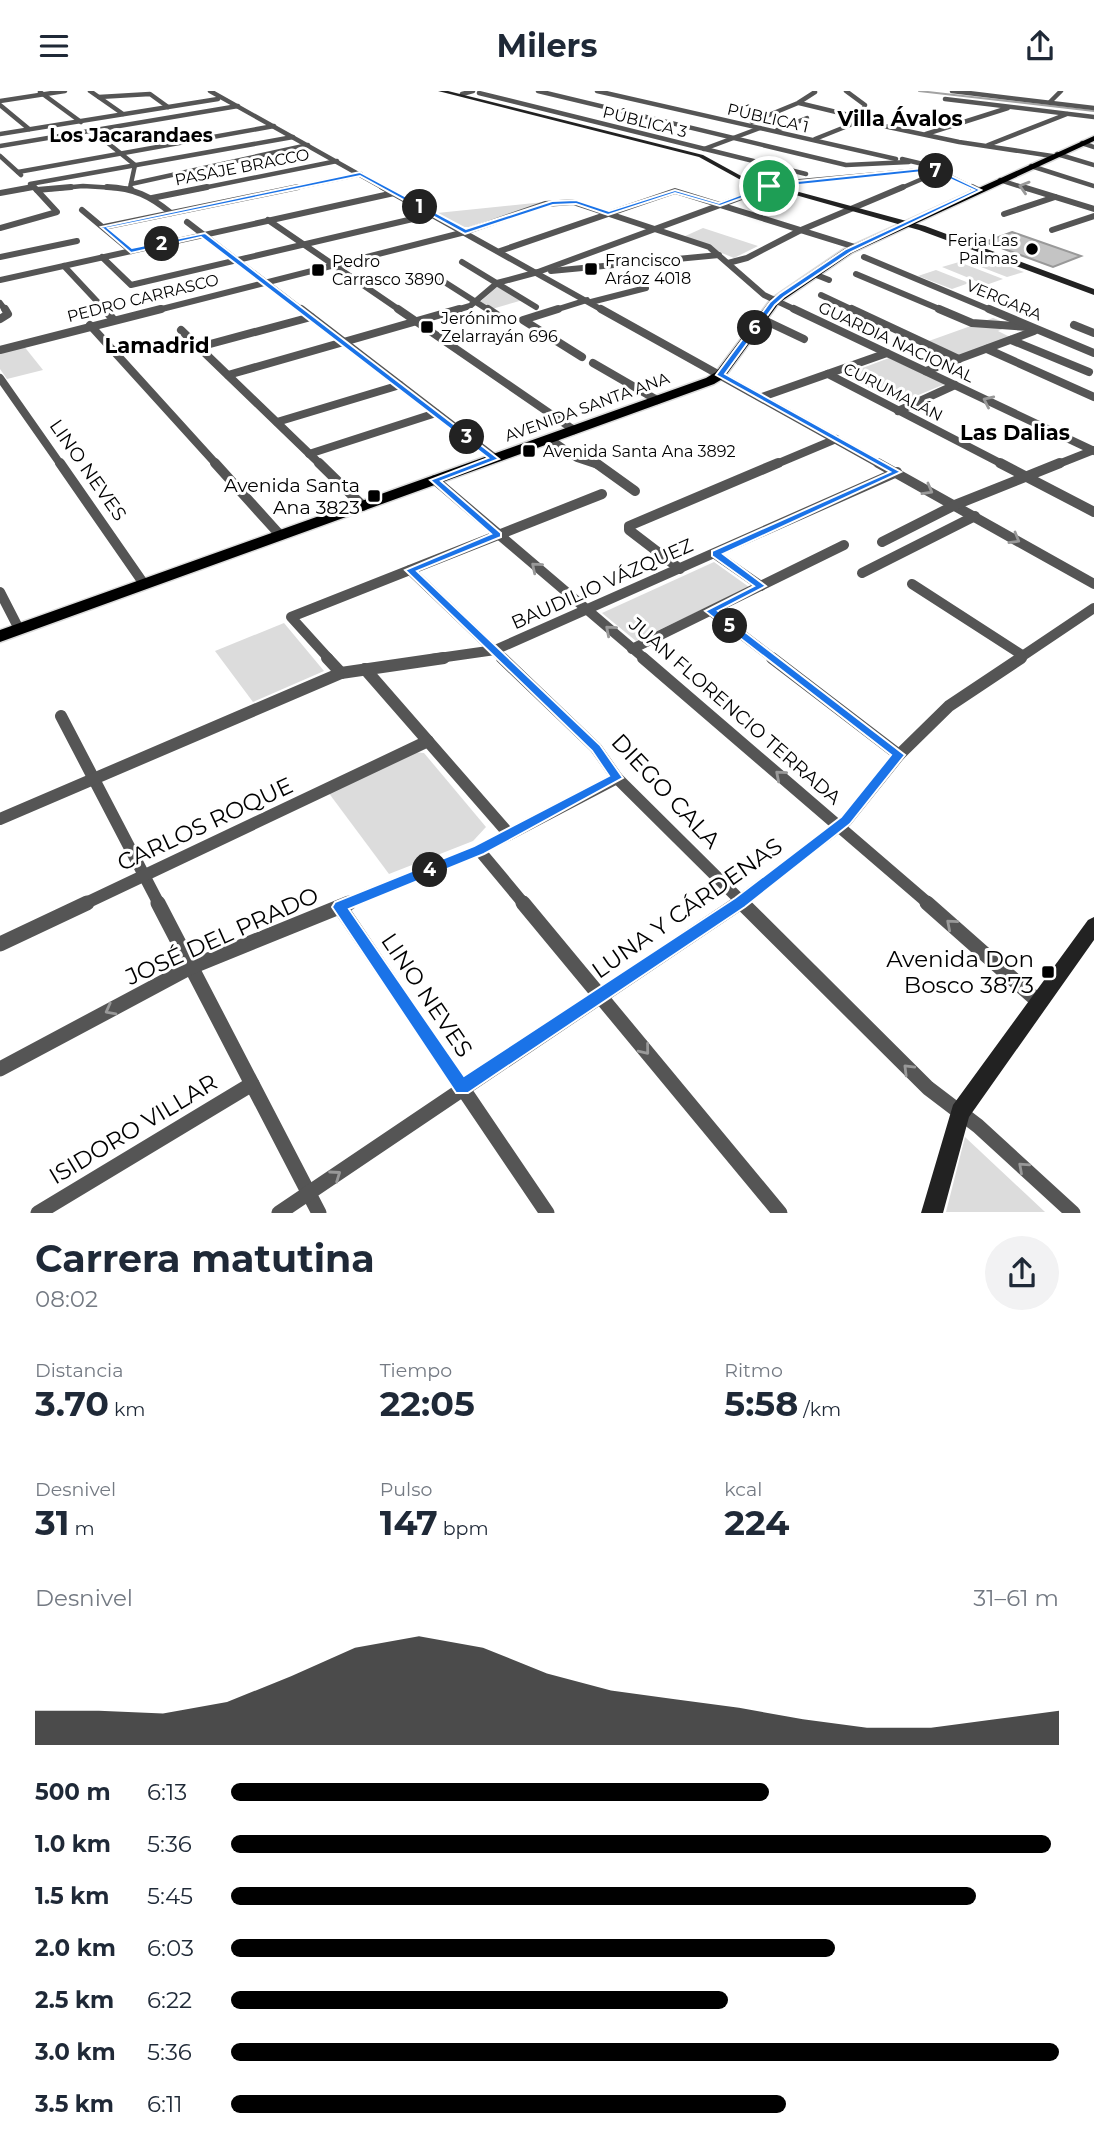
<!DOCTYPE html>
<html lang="es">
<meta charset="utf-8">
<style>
body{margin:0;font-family:Montserrat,sans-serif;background:#f2f2f3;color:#1f2937;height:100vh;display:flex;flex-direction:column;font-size:26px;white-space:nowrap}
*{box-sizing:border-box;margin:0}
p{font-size:23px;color:#747a83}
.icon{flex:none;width:38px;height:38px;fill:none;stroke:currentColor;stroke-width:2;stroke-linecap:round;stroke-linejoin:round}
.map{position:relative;height:1122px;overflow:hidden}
.panel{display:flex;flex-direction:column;background:#fff;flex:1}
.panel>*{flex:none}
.pin{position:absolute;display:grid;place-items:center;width:60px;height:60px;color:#fff;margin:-30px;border:4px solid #fff;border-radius:50%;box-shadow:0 2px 7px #0007}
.km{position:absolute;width:35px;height:35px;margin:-18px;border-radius:50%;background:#222;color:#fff;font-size:19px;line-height:35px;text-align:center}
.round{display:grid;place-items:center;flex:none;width:74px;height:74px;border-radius:37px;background:#f2f2f3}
.headline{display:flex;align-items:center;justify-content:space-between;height:119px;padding:0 35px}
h1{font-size:38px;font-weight:700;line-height:52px}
.figures{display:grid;grid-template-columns:repeat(3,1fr);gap:10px;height:119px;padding:7px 35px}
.figures div{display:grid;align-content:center}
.figures b{font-size:35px;font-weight:700}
.figures small{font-size:19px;font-weight:400}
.figures p{font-size:19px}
.chart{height:196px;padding:14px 35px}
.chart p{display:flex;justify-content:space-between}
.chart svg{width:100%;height:126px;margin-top:7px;fill:#000;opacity:.7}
ul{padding:0 35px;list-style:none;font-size:23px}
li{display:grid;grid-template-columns:112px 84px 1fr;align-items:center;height:52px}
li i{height:18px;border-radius:9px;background:#000}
header{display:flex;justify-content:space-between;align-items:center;height:91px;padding:0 35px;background:#fff;font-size:32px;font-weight:700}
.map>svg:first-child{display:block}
</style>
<header><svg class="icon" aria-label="menu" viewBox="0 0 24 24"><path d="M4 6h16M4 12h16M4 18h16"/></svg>Milers<svg class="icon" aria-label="share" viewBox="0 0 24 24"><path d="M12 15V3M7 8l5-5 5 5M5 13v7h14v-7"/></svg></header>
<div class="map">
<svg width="1094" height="1122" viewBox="0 0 1094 1122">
<rect width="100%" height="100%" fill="#fff"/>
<g fill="#dcdcdc">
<polygon points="544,111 469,136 462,136 437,122"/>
<polygon points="703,137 758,155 734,167 683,146"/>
<polygon points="980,164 1024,181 1007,186 963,169"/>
<polygon points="959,171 1003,188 986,194 942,176"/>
<polygon points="936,179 969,192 952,198 918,185"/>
<polygon points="498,195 523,209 492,218 480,211"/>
<polygon points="993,227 1011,234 998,240 1010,246 958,266 926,251"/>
<polygon points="23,254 43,279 7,288 0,278 0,260"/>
<polygon points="889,267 945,293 899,312 844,284"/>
<polygon points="714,471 749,496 636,550 602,522"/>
<polygon points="284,532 324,580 253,611 215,560"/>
<polygon points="413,661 424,662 486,736 473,750 389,783 328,701"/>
<polygon points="965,1046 1045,1121 946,1121"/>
</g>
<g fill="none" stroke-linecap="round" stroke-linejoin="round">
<polyline stroke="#a3a3a3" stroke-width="2" points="919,0 1094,20"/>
</g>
<polygon fill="#c4c4c4" stroke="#999" stroke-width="2" points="1012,141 1081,165 1053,176 985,151"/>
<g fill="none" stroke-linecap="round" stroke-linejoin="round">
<g stroke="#dbdbdb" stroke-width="3">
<polygon id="primary" points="1094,45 1094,50 852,162 779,212 724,287 714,293 0,551 0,539 706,287 716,281 771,208 844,158"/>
</g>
<g stroke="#555" stroke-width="4.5">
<polyline points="90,0 123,23"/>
<polyline points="210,0 385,98"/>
<polyline points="538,0 846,74 909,71"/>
<polyline points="597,0 896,68"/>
<polyline points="846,0 865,14 860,30"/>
<polyline points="952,0 1094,17"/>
<polyline points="40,1 81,31"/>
<polyline points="479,2 806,83"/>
<polyline points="462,3 473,0"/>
<polyline points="99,6 150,3 168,16"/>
<polyline points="945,8 1094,26"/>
<polyline points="0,10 65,0"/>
<polyline points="1050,11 1061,0"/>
<polyline points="799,12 861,27"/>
<polyline points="0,14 29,38"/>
<polyline points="752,31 798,12 815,1"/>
<polyline points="777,39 807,27"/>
<polyline points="93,40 135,74 130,97"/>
<polyline points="0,43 218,8"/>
<polyline points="926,43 1008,17"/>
<polyline points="815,48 860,30 959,51 1052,65"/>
<polyline points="1082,52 1094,56"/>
<polyline points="988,54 1067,23"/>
<polyline points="0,55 238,15"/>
<polyline points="704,58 760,37"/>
<polyline points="1057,63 1094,74"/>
<polyline points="0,65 21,84"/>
<polyline points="902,68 927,74 975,98"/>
<polyline points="1031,75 1094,95"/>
<polyline points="18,81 274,35"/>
<polyline points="1000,89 1028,98"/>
<polyline points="30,93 293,46"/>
<polyline points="131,93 308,54"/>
<polyline points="33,95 36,98"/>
<polyline points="23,98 33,96"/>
<polyline points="51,98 83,95 132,98"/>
<polyline points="198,98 337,70"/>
<polyline points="289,98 361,83"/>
<polyline points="764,98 780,92 933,78"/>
<polyline points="899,98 936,82"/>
</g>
<g stroke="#555" stroke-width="6">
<path d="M107,96C134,97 150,105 171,122"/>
<polyline points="382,96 604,220"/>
<polyline points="972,96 978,99"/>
<polyline points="1023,96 1094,118"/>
<polyline points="37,99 71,96"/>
<polyline points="0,102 33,96"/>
<polyline points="152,107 207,96"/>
<polyline points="82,119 131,160"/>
<polyline points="1004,123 1055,106"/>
<polyline points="268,129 401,220"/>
<polyline points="187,131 303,220"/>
<polyline points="104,136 298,96"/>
<polyline points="0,137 57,121 34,96"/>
<polyline points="1052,139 1094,125"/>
<polyline points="500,160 675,100 855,156"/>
<polyline points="0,166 77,150"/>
<polyline points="102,166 131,194 434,123"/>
<polyline points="864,166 993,220"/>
<polyline points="462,171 536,216"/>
<polyline points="728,172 747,167 801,139 903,96"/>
<polyline points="64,175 106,220"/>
<polyline points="551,180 719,164"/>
<polyline points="814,183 829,189"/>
<polyline points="856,183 944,220"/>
<polyline points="435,185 490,220"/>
<polyline points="0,189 394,102"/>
<polyline points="821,204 855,220"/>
<polyline points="591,211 646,197"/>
<polyline points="0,212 6,220"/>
<polyline points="154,220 465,141 545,113 573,111 709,156 764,204 798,220"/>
<polyline points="453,220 470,215 497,192 538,181 769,96"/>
<polyline points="552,220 587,209"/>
</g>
<g stroke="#555" stroke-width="8">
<polyline points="104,218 113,228"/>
<polyline points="301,218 495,367"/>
<polyline points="398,218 574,339"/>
<polyline points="488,218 500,226"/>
<polyline points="558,218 523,229 582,266"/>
<polyline points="601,218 881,374"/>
<polyline points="794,218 1094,360"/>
<polyline points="852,218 959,268"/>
<polyline points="939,218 972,232 1028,236"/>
<polyline points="989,218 1094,262"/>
<polyline points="0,228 8,223 5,218"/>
<polyline points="762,228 804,248"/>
<polyline points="90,234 217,374"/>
<polyline points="1074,234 1094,242"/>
<polyline points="181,239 321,374"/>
<polyline points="1011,249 1089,281"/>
<polyline points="199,256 311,226"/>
<polyline points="987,258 1094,306"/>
<polyline points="0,259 161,218"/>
<polyline points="593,272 657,309"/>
<polyline points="926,280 1034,240"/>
<polyline points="828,283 1004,374"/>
<polyline points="228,284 459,218"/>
<polyline points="0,287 61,374"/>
<polyline points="762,306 887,262"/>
<polyline points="898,320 955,294"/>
<polyline points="277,331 400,294"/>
<polyline points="550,348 577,367 598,374"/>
<polyline points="309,363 436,322"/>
<polyline points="774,374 836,348"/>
<polyline points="1056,374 1094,359"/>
</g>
<g stroke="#555" stroke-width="10">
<polyline points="60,372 144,493"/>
<polyline points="215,372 280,444"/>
<polyline points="319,372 363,415"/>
<polyline points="596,372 635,400"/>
<polyline points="878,372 1094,493"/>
<polyline points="1000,372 1094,421"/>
<polyline points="435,389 645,568"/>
<polyline points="882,451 955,414 1060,372"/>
<polyline points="715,463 761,495"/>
<polyline points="680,478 629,439 629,435 778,372"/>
<polyline points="410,479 503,568"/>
<polyline points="862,482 975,425"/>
<polyline points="912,493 1022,564"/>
<polyline points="0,501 19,538"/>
<polyline points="711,520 774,568"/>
<polyline points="632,558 844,454"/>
<polyline points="329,568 291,526 602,403"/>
<polyline points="432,568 495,559 897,381"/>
<polyline points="1018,568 1094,517"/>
</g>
<g stroke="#555" stroke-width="12">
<polyline points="327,567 341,582"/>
<polyline points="502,567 596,657 617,687 744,813"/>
<polyline points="643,567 929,813"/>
<polyline points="772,567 899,664"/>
<polyline points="365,578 509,743"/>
<polyline points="61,625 159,813"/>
<polyline points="0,728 341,582 444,567"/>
<polyline points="479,759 524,813"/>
<polyline points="84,813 428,650"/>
<polyline points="345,813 479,759 617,687"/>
<polyline points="736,813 846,730 899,664 949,615 1021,567"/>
</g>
<g stroke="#555" stroke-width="15">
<polyline points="158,812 319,1122"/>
<polyline points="523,812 780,1122"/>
<polyline points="742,812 928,997 978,1035 1073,1122"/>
<polyline points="927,812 1039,911"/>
<polyline points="340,816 547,1122"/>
<polyline points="0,853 87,812"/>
<polyline points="0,978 191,876 349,812"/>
<polyline points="38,1122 252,993"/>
<polyline points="279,1122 739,812"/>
</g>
<g fill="#222" fill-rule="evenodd">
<polygon points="438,0 448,0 703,64 743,86 925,135 1094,198 1094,204 919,139 739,88 699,66"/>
<polygon points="1094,826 1094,849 969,1026 943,1122 921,1122 953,1014 1088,829"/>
</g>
<use href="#primary" fill="#000" fill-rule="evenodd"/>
</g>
<defs><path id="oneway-chevron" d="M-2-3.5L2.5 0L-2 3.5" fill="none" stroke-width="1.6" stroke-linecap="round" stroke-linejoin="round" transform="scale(1.75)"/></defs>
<g stroke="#999">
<use href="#oneway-chevron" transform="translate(1024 96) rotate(-163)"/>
<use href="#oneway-chevron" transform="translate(988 310) rotate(-155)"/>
<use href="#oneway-chevron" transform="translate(928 399) rotate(29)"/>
<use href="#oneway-chevron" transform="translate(1015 448) rotate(30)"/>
<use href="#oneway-chevron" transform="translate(536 476) rotate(-140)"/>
<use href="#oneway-chevron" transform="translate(610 539) rotate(-139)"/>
<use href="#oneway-chevron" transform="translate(780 684) rotate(-139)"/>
<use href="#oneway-chevron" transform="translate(951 833) rotate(-139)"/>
<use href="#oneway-chevron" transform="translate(110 919) rotate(152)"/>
<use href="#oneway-chevron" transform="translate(645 959) rotate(51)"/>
<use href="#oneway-chevron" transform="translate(908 978) rotate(-135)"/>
<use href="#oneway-chevron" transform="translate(1023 1076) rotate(-138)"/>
<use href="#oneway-chevron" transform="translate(336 1084) rotate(-35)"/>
</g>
<path fill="#1a73e8" stroke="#fff" stroke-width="2" fill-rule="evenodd" d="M933,76L981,99L851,161L784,206L775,214L725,283L901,381L723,463L766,495L718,520L905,664L850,733L745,816L468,1002H456L332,816L335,811L474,755L609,685L592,660L405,479L491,443L430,389L488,367L201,146L131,162L101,136L360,81L466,138L552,110L576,109L609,120L675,99L719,112L769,93ZM932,80L974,99L846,158L779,203L770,211L716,284L890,381L712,460V465L754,495L705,520L891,664L841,726L735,807L464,985L349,818L484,763L623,687L600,654L417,480L501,446V442L441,390L499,368L205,142L132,157L108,137L360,85L465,143L553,114L576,113L608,124L675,102L720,115L770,97Z"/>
<g fill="#000" stroke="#fff" stroke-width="2.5">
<circle cx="1032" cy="158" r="7"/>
<rect x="584" y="171" width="14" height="14" rx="3.5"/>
<rect x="311" y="172" width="14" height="14" rx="3.5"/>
<rect x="420" y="229" width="14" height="14" rx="3.5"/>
<rect x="522" y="353" width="14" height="14" rx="3.5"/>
<rect x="367" y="398" width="14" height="14" rx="3.5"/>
<rect x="1041" y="874" width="14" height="14" rx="3.5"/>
</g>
<g text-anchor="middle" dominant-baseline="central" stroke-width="6" stroke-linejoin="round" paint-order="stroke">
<g font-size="16" fill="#000" stroke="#fff">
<text transform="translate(768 27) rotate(13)">PÚBLICA 1</text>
<text transform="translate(645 31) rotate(14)">PÚBLICA 3</text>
<text transform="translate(242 76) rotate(-11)">PASAJE BRACCO</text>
<text transform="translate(143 207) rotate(-14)">PEDRO CARRASCO</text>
<text transform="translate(1004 209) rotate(23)">VERGARA</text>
<text transform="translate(896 251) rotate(25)">GUARDIA NACIONAL</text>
<text transform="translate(893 301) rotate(27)">CURUMALÁN</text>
<text transform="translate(587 316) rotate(-20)">AVENIDA SANTA ANA</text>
</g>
<g font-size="16" fill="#000" stroke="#fff" text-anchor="start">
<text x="1018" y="149" text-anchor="end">Feria Las<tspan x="1018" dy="18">Palmas</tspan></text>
<text x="605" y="169">Francisco<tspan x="605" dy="18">Aráoz 4018</tspan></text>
<text x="332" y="170">Pedro<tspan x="332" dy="18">Carrasco 3890</tspan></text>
<text x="441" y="227">Jerónimo<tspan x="441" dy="18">Zelarrayán 696</tspan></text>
<text x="543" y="360">Avenida Santa Ana 3892</text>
</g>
<g font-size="19" font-weight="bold" fill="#000" stroke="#fff">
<text x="131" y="44">Los Jacarandaes</text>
</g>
<g font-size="19" fill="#000" stroke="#fff">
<text transform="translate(88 379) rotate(55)">LINO NEVES</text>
<text transform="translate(602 493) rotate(-24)">BAUDILIO VÁZQUEZ</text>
<text transform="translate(735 620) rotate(41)">JUAN FLORENCIO TERRADA</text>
</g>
<g font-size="19" fill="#000" stroke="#fff" text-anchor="end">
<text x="360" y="394">Avenida Santa<tspan x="360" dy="22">Ana 3823</tspan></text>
</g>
<g font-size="21" font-weight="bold" fill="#000" stroke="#fff">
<text x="900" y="27">Villa Ávalos</text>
<text x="157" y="254">Lamadrid</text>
<text x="1015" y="341">Las Dalias</text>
</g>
<g font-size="23" fill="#000" stroke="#fff">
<text transform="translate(666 700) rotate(47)">DIEGO CALA</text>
<text transform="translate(205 733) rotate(-25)">CARLOS ROQUE</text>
<text transform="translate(687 817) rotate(-35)">LUNA Y CÁRDENAS</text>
<text transform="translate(222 845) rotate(-24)">JOSÉ DEL PRADO</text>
<text transform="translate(427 904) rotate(56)">LINO NEVES</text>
<text transform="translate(133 1038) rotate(-31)">ISIDORO VILLAR</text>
</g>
<g font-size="23" fill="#000" stroke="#fff" text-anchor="end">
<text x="1034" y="868">Avenida Don<tspan x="1034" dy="26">Bosco 3873</tspan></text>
</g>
</g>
</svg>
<div class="pin" style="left:769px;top:95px;background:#1e9e55"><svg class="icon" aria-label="arrive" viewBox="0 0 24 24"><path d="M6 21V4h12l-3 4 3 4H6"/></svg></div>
<b class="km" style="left:420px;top:116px">1</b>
<b class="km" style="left:162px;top:153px">2</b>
<b class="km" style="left:467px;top:346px">3</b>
<b class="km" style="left:430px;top:779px">4</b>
<b class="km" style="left:730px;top:535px">5</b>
<b class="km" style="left:755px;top:237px">6</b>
<b class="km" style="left:936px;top:80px">7</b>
</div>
<section class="panel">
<div class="headline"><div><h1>Carrera matutina</h1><p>08:02</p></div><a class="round"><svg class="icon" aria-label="share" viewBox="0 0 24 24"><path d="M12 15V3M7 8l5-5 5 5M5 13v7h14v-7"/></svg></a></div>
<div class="figures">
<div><p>Distancia</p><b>3.70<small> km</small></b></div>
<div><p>Tiempo</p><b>22:05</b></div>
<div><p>Ritmo</p><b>5:58<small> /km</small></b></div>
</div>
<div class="figures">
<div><p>Desnivel</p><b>31<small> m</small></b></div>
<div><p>Pulso</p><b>147<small> bpm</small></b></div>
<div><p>kcal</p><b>224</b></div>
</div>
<div class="chart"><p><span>Desnivel</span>31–61 m</p>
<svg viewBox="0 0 160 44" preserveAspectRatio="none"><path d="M0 44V32L10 32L20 33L30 29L40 20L50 10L60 6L70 10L80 19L90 25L100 28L110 31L120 35L130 38L140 38L150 35L160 32V44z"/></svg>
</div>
<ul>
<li><b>500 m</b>6:13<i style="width:65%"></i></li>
<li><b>1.0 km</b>5:36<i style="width:99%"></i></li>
<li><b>1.5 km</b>5:45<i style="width:90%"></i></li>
<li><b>2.0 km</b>6:03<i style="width:73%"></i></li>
<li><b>2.5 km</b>6:22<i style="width:60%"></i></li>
<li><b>3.0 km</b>5:36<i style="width:100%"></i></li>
<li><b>3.5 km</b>6:11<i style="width:67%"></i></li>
</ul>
</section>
